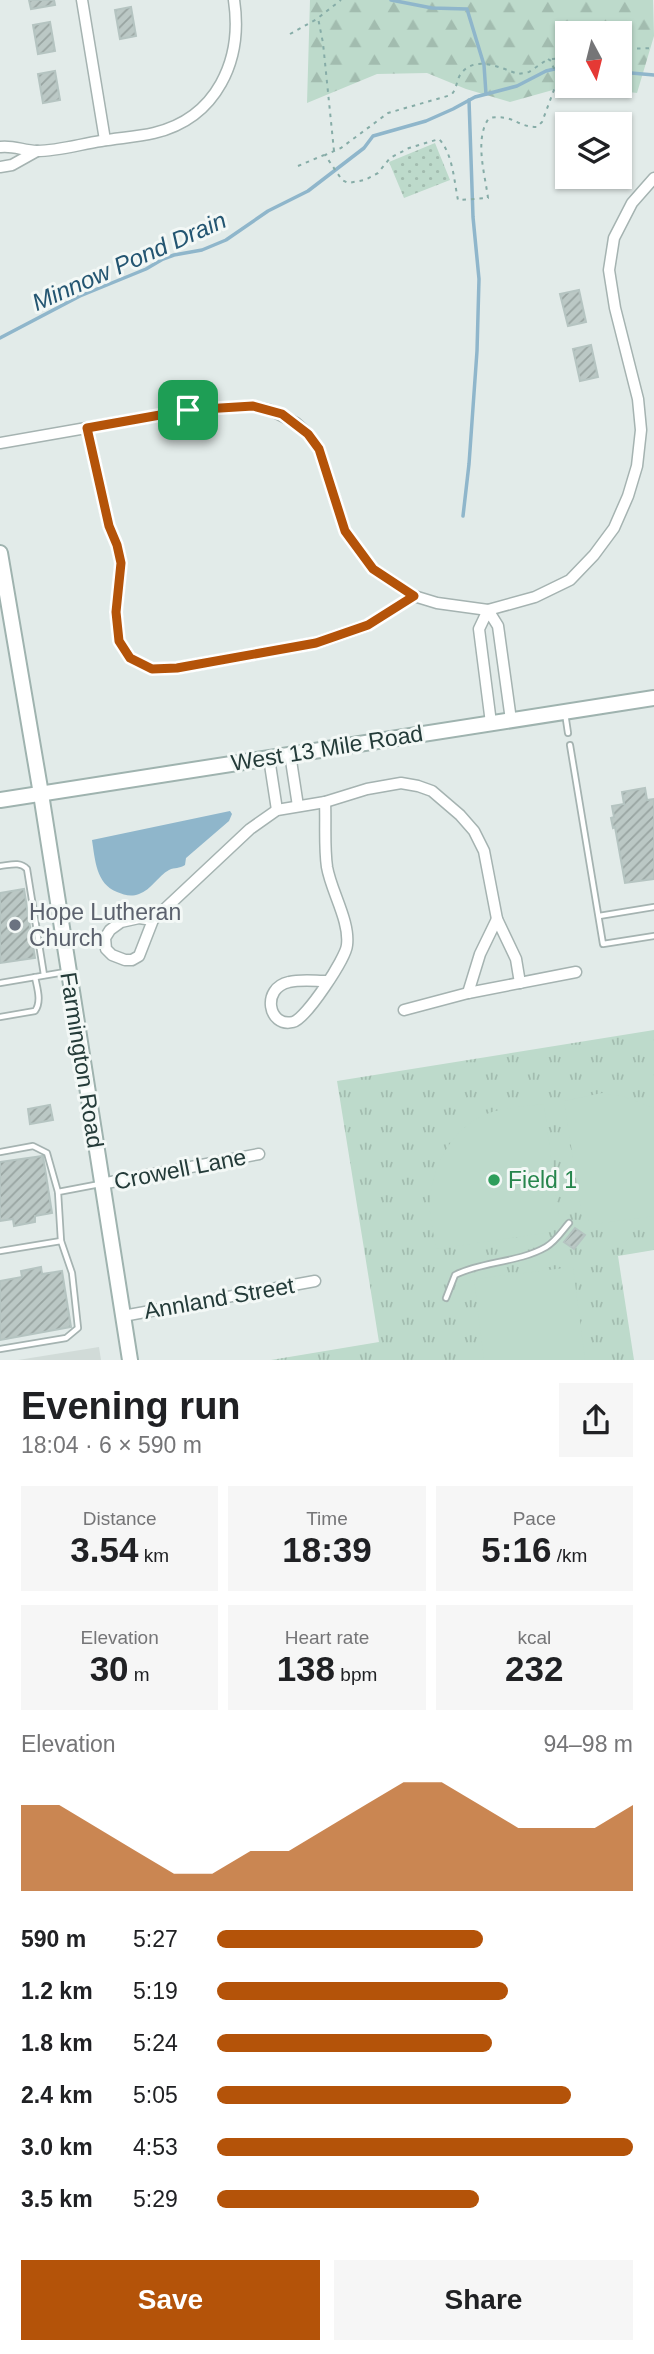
<!DOCTYPE html>
<meta charset="utf-8">
<style>
body{margin:0;font-family:Helvetica,sans-serif;background:#f6f6f6;color:#202124;height:100vh;display:flex;flex-direction:column;font-size:26px;white-space:nowrap}
*{box-sizing:border-box;margin:0}
p{font-size:23px;color:#757577}
.icon{flex:none;width:38px;height:38px;fill:none;stroke:currentColor;stroke-width:2;stroke-linecap:round;stroke-linejoin:round}
.map{position:relative;height:1360px;overflow:hidden}
.details{display:flex;flex-direction:column;background:#fff;flex:1}
.details>*{flex:none}
.needle{width:46px;rotate:173deg}
.buttons{position:absolute;left:555px;top:21px;display:grid;gap:14px}
.buttons a{display:grid;place-items:center;width:77px;height:77px;border-radius:0px;background:#fff;box-shadow:0 2px 5px #0004;font-size:35px}
.pin{position:absolute;display:grid;place-items:center;width:60px;height:60px;color:#fff;margin:-30px;border-radius:14px;box-shadow:0 4px 10px #0006}
.round{display:grid;place-items:center;flex:none;width:74px;height:74px;border-radius:0px;background:#f6f6f6}
.headline{display:flex;align-items:center;justify-content:space-between;height:119px;padding:0 21px}
h1{font-size:38px;font-weight:600;line-height:52px}
.figures{display:grid;grid-template-columns:repeat(3,1fr);gap:10px;height:119px;padding:7px 21px}
.figures div{display:grid;align-content:center;border-radius:0px;background:#f6f6f6;text-align:center}
.figures b{font-size:35px;font-weight:600}
.figures small{font-size:19px;font-weight:400}
.figures p{font-size:19px}
.chart{height:196px;padding:14px 21px}
.chart p{display:flex;justify-content:space-between}
.chart svg{width:100%;height:126px;margin-top:7px;fill:#b45309;opacity:.7}
.cta{display:flex;gap:14px;margin-top:auto;padding:14px 21px}
.cta a{flex:1;height:80px;border-radius:0px;background:#b45309;color:#fff;font-size:28px;font-weight:600;line-height:80px;text-align:center}
.cta a+a{background:#f6f6f6;color:#202124}
ul{padding:0 21px;list-style:none;font-size:23px}
li{display:grid;grid-template-columns:112px 84px 1fr;align-items:center;height:52px}
li i{height:18px;border-radius:9px;background:#b45309}
.map>svg:first-child{display:block}
</style>
<div class="map">
<svg width="654" height="1360" viewBox="0 0 654 1360">
<defs>
<pattern id="grass-dots" width="8" height="8" patternUnits="userSpaceOnUse" patternTransform="scale(1.75)"><rect width="8" height="8" fill="#bddacb"/><path d="M2 2h.1M6 6h.1" fill="none" stroke="#a2bcaf" stroke-width="1.8" stroke-linecap="round"/></pattern>
<pattern id="forest-firs" width="22" height="20" patternUnits="userSpaceOnUse" patternTransform="scale(1.75)"><rect width="22" height="20" fill="#bddacb"/><path d="M5 1l3.5 6h-7zM16 11l3.5 6h-7z" fill="#a2bcaf"/></pattern>
<pattern id="park-tufts" width="24" height="20" patternUnits="userSpaceOnUse" patternTransform="scale(1.75)"><rect width="24" height="20" fill="#bddacb"/><path d="M3 7l-1-3M5 7V3M7 7l1-3M15 17l-1-3M17 17v-4M19 17l1-3" fill="none" stroke="#a2bcaf"/></pattern>
<pattern id="building-hatch" width="6" height="6" patternUnits="userSpaceOnUse" patternTransform="scale(1.75)"><rect width="6" height="6" fill="#bbc8c5"/><path d="M-1 1l2-2M0 6l6-6M5 7l2-2" fill="none" stroke="#98a4a1"/></pattern>
</defs>
<rect width="100%" height="100%" fill="#e2ebe9"/>
<polygon fill="#d1dbd8" points="99,1347 101,1360 18,1360"/>
<polygon fill="url(#grass-dots)" points="435,143 450,180 404,198 389,162"/>
<polygon fill="url(#forest-firs)" points="310,0 653,0 654,36 637,93 576,86 620,86 620,33 567,33 567,86 510,102 466,89 427,73 377,74 307,103"/>
<polygon fill="url(#park-tufts)" points="654,1030 654,1250 618,1256 634,1360 271,1360 379,1342 337,1081"/>
<g fill="#bddacb">
<polygon points="602,1093 625,1097 654,1108 654,1216 595,1224 582,1216 564,1101"/>
<path d="M544,1104L559,1219L551,1232L437,1249C434,1237 431,1224 430,1212C428,1175 447,1134 480,1117C499,1107 523,1107 544,1104Z"/>
<polygon points="573,1267 585,1360 484,1360 474,1279"/>
</g>
<path fill="#8fb6cb" d="M230,811L232,814L229,821L186,858L185,865C179,869 175,867 169,870C158,876 151,890 139,894C131,897 124,895 117,892C96,884 95,859 92,840Z"/>
<g fill="none" stroke-linecap="round" stroke-linejoin="round">
<g stroke="#8fb6cb" stroke-width="3.5">
<polyline points="391,0 432,8 467,9 484,65 486,94"/>
<polyline points="620,72 654,75"/>
<polyline points="0,338 80,296 146,269 163,259 174,255 202,250 226,240 268,211 308,191 364,148 373,136 426,121 453,109 475,97 517,86 546,71 567,66"/>
<polyline points="463,516 469,464 477,351 479,279 473,217 469,100"/>
</g>
</g>
<g fill="url(#building-hatch)" stroke="#b5c4c1" stroke-width="2">
<polygon points="29,0 54,0 55,5 31,9"/>
<polygon points="131,7 136,36 120,39 115,10"/>
<polygon points="50,22 55,51 38,54 33,25"/>
<polygon points="55,71 60,100 43,103 38,74"/>
<polygon points="579,290 586,322 568,326 560,294"/>
<polygon points="591,345 598,377 580,381 573,349"/>
<polygon points="645,788 647,800 654,799 654,879 625,883 615,827 613,828 611,818 614,817 612,806 624,804 622,792"/>
<polygon points="24,889 35,958 0,963 0,893"/>
<polygon points="50,1105 53,1120 30,1124 28,1109"/>
<polygon points="43,1156 52,1213 35,1216 35,1222 14,1226 13,1219 0,1221 0,1162"/>
<polygon points="575,1228 585,1235 574,1249 564,1242"/>
<polygon points="41,1267 42,1274 62,1271 71,1327 0,1340 0,1281 22,1277 21,1271"/>
</g>
<g fill="none" stroke-linecap="round" stroke-linejoin="round">
<g stroke="#a5b3b1" stroke-width="8">
<g id="lane">
<polyline points="565,713 568,733"/>
<polyline points="570,745 603,944 654,936"/>
<path d="M0,866C10,865 20,861 27,869L44,975"/>
<polyline points="599,916 654,907"/>
<polyline points="0,983 65,972"/>
<path d="M0,1017L35,1011C42,1001 37,988 35,977"/>
<polyline points="0,1152 33,1146 47,1153 58,1192"/>
<polyline points="0,1251 61,1241"/>
<path d="M446,1298L455,1275C483,1261 518,1263 546,1247C556,1241 562,1231 569,1223"/>
<polyline points="0,1349 66,1338 78,1328 72,1273 61,1241 58,1192 100,1184"/>
</g>
</g>
<g stroke="#a5b3b1" stroke-width="13">
<g id="street">
<polyline points="82,0 105,140"/>
<path d="M0,147C13,145 24,151 37,151C58,151 81,144 101,141C118,138 137,137 154,133C217,118 243,60 234,0"/>
<polyline points="0,167 12,165 37,151"/>
<polyline points="87,428 109,526 117,545 121,563 116,612 119,641 130,658 152,669 177,668 316,643 368,625 414,596"/>
<polyline points="0,443 189,410 253,406 270,410 296,423 308,434 319,449 345,531 373,569 414,596 437,603 488,610 535,597 570,580 594,555 614,528 628,496 637,466 641,430 638,399 615,308 609,270 614,238 632,203 654,178"/>
<polyline points="491,723 479,629 488,610 498,626 511,720"/>
<polyline points="290,754 298,806"/>
<polyline points="269,758 277,810"/>
<path d="M325,802C326,823 324,846 327,867C331,891 350,921 347,945C346,958 306,1019 293,1022C268,1028 261,988 289,982C301,979 315,981 327,981"/>
<polyline points="153,920 139,918 121,922 110,930 105,938 106,949 112,955 125,960 132,960 139,956 153,920 250,829 277,810 325,802 367,789 401,783 418,786 432,791 460,815 474,831 484,851 497,919 516,959 520,983"/>
<polyline points="468,993 480,954 497,919"/>
<polyline points="404,1010 468,993 576,972"/>
<polyline points="101,1184 259,1154"/>
<polyline points="123,1316 315,1281"/>
</g>
</g>
<g stroke="#9fb3af" stroke-width="18">
<g id="secondary">
<polyline points="0,553 41,794 130,1360"/>
<polyline points="0,800 654,698"/>
</g>
</g>
<g stroke="#86aca7" stroke-width="2" stroke-dasharray="3.5 5" stroke-linecap="butt">
<polyline points="290,34 317,19"/>
<polyline points="620,49 654,48"/>
<path d="M548,59L551,61L558,79L542,122L537,127C516,127 515,114 489,118C474,139 485,174 488,198L458,200C454,181 453,154 439,139L409,148L390,158L378,173L365,180L348,183L342,180L325,155L341,148L388,113L451,95C457,89 456,82 460,75C474,54 501,68 518,74L529,72Z"/>
<polyline points="552,59 567,58"/>
<polyline points="334,151 323,43 318,18 341,0"/>
<polyline points="298,166 324,155"/>
</g>
<use href="#lane" stroke="#fff" stroke-width="4.5"/>
<use href="#street" stroke="#fff" stroke-width="10"/>
<use href="#secondary" stroke="#fff" stroke-width="14"/>
</g>
<g fill="none" stroke-linecap="round" stroke-linejoin="round">
<g stroke="#fff" stroke-width="14">
<polygon id="route" points="253,406 282,414 308,434 319,449 345,531 373,569 414,596 368,625 316,643 177,668 152,669 130,658 119,641 116,612 121,563 117,545 109,526 87,428 188,410"/>
</g>
<use href="#route" stroke="#b45309" stroke-width="9"/>
</g>
<circle fill="#6b7280" stroke="#f3f8f6" stroke-width="2.5" cx="15" cy="925" r="7"/>
<circle fill="#2e9e5b" stroke="#f3f8f6" stroke-width="2.5" cx="494" cy="1180" r="7"/>
<g text-anchor="middle" dominant-baseline="central" stroke-width="6" stroke-linejoin="round" paint-order="stroke">
<g font-size="23" fill="#243b39" stroke="#f3f8f6">
<text transform="translate(327 748) rotate(-9)">West 13 Mile Road</text>
<text transform="translate(82 1060) rotate(81)">Farmington Road</text>
<text transform="translate(180 1169) rotate(-11)">Crowell Lane</text>
<text transform="translate(219 1298) rotate(-10)">Annland Street</text>
</g>
<g font-size="23" fill="#5b616d" stroke="#f3f8f6" text-anchor="start">
<text x="29" y="912">Hope Lutheran<tspan x="29" dy="26">Church</tspan></text>
</g>
<g font-size="23" fill="#27864d" stroke="#f3f8f6" text-anchor="start">
<text x="508" y="1180">Field 1</text>
</g>
<g font-size="24" font-style="italic" fill="#235571" stroke="#f3f8f6">
<text transform="translate(129 261) rotate(-24)">Minnow Pond Drain</text>
</g>
</g>
</svg>
<div class="buttons">
<a><svg class="needle" viewBox="-14 -14 28 28"><path d="M0-13l5 13h-10z" fill="#e53935"/><path d="M0 13l5-13h-10z" fill="#757577"/></svg></a>
<a><svg class="icon" aria-label="layers" viewBox="0 0 24 24"><path d="M12 4l9 5-9 5-9-5zM3 14l9 5 9-5"/></svg></a>
</div>
<div class="pin" style="left:188px;top:410px;background:#1e9e55"><svg class="icon" aria-label="arrive" viewBox="0 0 24 24"><path d="M6 21V4h12l-3 4 3 4H6"/></svg></div>
</div>
<section class="details">
<div class="headline"><div><h1>Evening run</h1><p>18:04 · 6 × 590 m</p></div><a class="round"><svg class="icon" aria-label="share" viewBox="0 0 24 24"><path d="M12 15V3M7 8l5-5 5 5M5 13v7h14v-7"/></svg></a></div>
<div class="figures">
<div><p>Distance</p><b>3.54<small> km</small></b></div>
<div><p>Time</p><b>18:39</b></div>
<div><p>Pace</p><b>5:16<small> /km</small></b></div>
</div>
<div class="figures">
<div><p>Elevation</p><b>30<small> m</small></b></div>
<div><p>Heart rate</p><b>138<small> bpm</small></b></div>
<div><p>kcal</p><b>232</b></div>
</div>
<div class="chart"><p><span>Elevation</span>94–98 m</p>
<svg viewBox="0 0 160 44" preserveAspectRatio="none"><path d="M0 44V14L10 14L20 22L30 30L40 38L50 38L60 30L70 30L80 22L90 14L100 6L110 6L120 14L130 22L140 22L150 22L160 14V44z"/></svg>
</div>
<ul>
<li><b>590 m</b>5:27<i style="width:64%"></i></li>
<li><b>1.2 km</b>5:19<i style="width:70%"></i></li>
<li><b>1.8 km</b>5:24<i style="width:66%"></i></li>
<li><b>2.4 km</b>5:05<i style="width:85%"></i></li>
<li><b>3.0 km</b>4:53<i style="width:100%"></i></li>
<li><b>3.5 km</b>5:29<i style="width:63%"></i></li>
</ul>
<div class="cta"><a>Save</a><a>Share</a></div>
</section>
